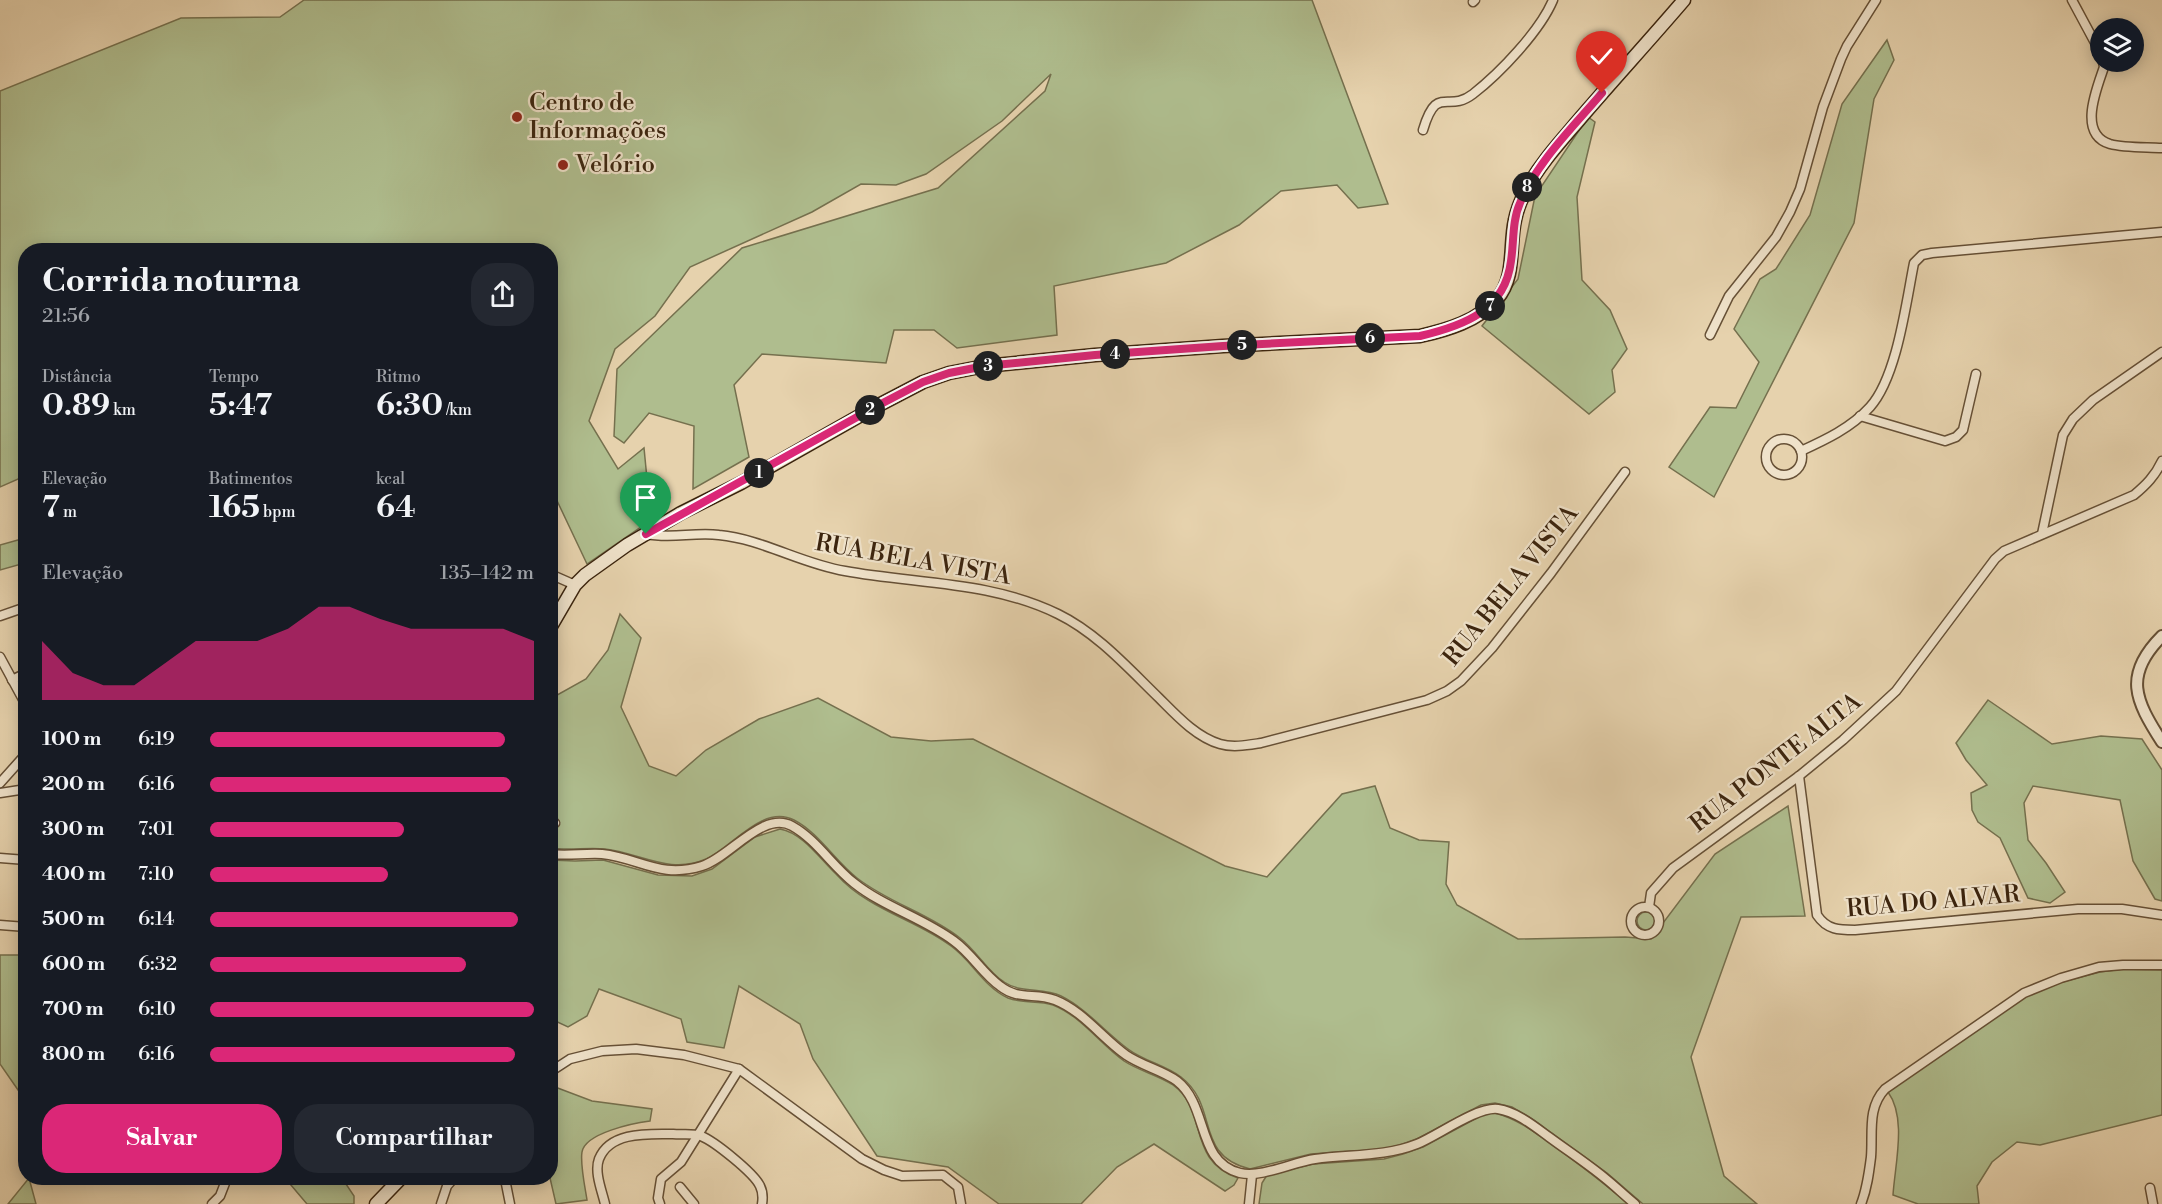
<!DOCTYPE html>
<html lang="pt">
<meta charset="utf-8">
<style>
body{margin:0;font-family:"Libre Bodoni",serif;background:#242831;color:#f1f3f6;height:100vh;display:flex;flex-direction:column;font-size:22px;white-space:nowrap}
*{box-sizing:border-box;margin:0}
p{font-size:20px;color:#9ea1a6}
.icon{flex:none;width:33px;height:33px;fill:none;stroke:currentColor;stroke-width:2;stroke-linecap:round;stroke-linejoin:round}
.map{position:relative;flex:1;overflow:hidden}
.details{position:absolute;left:18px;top:243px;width:540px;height:942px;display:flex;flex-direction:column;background:#171b24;border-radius:24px;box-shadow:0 3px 15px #0003}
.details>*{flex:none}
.tools{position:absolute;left:2090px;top:18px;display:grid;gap:12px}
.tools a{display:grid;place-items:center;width:54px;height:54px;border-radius:50%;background:#171b24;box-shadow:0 3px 15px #0003;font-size:30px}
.pin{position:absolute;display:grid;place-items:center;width:51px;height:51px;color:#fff;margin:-62px -26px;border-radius:50% 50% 50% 0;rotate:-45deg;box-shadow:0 0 6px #0007}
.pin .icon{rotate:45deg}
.km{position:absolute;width:30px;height:30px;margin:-15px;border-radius:50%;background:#222;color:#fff;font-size:16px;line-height:30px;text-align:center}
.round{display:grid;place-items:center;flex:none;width:63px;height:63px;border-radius:24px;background:#242831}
.summary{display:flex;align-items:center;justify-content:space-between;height:102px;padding:0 24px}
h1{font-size:33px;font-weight:700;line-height:45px}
.figures{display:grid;grid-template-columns:repeat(3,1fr);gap:9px;height:102px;padding:6px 24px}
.figures div{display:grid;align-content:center}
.figures b{font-size:30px;font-weight:700}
.figures small{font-size:16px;font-weight:400}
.figures p{font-size:16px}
.chart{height:168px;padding:12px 24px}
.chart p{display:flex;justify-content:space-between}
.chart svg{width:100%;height:108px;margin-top:6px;fill:#db2777;opacity:.7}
.primary-button{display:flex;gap:12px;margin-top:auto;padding:12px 24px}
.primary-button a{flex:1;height:69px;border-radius:24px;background:#db2777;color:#fff;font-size:24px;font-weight:700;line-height:69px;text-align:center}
.primary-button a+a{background:#242831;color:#f1f3f6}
ul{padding:0 24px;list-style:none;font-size:20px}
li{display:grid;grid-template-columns:96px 72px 1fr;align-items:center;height:45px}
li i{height:15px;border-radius:8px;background:#db2777}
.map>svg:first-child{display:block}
</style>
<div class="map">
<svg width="2162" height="1204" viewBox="0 0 2162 1204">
<rect width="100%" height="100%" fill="#e6d2ad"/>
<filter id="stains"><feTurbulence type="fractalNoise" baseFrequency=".00333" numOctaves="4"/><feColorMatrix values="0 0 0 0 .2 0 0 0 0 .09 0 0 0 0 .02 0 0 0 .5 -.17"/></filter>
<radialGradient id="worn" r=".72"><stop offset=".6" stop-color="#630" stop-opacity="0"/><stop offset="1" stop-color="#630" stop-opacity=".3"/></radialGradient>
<g fill="#afbd8e" stroke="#75704e" stroke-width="1.5">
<polygon points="304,0 1312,0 1388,204 1358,208 1337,185 1281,191 1239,225 1166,263 1054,286 1057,335 957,348 934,330 894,330 886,363 762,354 734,385 749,457 693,489 694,426 649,413 624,443 614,436 617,369 742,248 938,188 1045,91 1051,74 1002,121 926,174 896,185 861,184 812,212 690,267 655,316 615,349 589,421 618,469 644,448 651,520 587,564 551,488 550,250 26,250 25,476 0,487 0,91 181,18 280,17"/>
<polygon points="1887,40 1894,60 1874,99 1854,223 1714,497 1669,467 1710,407 1736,408 1759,362 1734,329 1760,279 1776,269 1810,215 1842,104"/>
<polygon points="1588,117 1595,122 1577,197 1582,280 1610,310 1627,349 1612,370 1615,392 1589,414 1482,326 1518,279 1535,196"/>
<polygon points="25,538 25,563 0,570 0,545"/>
<path d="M620,614L641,638L621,707L649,766L676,776L706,750L759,719L818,698L891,737L931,741L973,739L1225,866L1267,877L1342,794L1375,786L1390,828L1419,840L1449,842L1446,884L1457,905L1518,939L1625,937L1651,939L1715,854L1788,806L1805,916L1741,917L1691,1057L1724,1176L1757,1204H1643L1607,1173L1532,1119L1512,1107L1495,1103L1481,1105L1419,1138L1400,1145L1383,1149L1311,1154L1250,1169C1193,1155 1220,1107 1181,1077C1165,1065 1144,1061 1128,1049C1105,1032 1087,1009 1061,996C1042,987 1022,994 1004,982C988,972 976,950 960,938C928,913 889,903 857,878C835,861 819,833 794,820C762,804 732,848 706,859C670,875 640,853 605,849C587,847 569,851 551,848L550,699L586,679L608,650Z"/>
<polygon points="1988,700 2052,744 2101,736 2142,739 2162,770 2162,901 2155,899 2133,861 2120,800 2033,786 2024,803 2028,840 2046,863 2065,892 2050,903 2028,898 2000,838 1978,822 1972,810 1971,793 1987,785 1966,760 1956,743"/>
<path d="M780,829C803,833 820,859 836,874C845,884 856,893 868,900C895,917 926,927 951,946C972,961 984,987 1008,998C1023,1004 1038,1000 1053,1005C1081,1016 1100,1044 1124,1061C1139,1071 1158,1075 1173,1085C1209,1111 1186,1160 1238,1178L1234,1185L1225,1191L1154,1144L1117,1167L1081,1204H999L948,1167L877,1156L813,1059L800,1024L739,986L724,1048L687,1042L681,1019L599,989L587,1016L568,1027L551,1019V860L575,861L603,860L658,875L692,876L712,869L755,837Z"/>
<circle cx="1646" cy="921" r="9"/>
<polygon points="0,955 25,955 25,1100 0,1064"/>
<path d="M2123,969L2162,970V1115L2040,1145L2017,1142L1992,1162L1977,1186L1979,1204H1918L1893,1195C1895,1164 1907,1118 1888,1092L2026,996L2062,982L2100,972Z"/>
<path d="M555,1087L592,1101L652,1109L650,1121C634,1123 585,1133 582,1152C580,1164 585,1187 587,1200L556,1204L550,1178L551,1092Z"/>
<path d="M1495,1113C1518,1119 1536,1133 1555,1147C1580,1165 1604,1183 1628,1204H1259L1262,1183L1267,1175L1313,1164L1384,1159L1403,1154L1423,1147L1484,1114Z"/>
<polygon points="29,1178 36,1204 8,1204"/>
<polygon points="285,1178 342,1178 354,1196 354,1204 307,1204"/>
</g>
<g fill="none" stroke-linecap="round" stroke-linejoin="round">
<g stroke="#665036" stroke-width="11">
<g id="minor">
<polyline points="2072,0 2100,52"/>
<polyline points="1473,2 1475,0"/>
<path d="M2103,62L2104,67C2097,88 2077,134 2110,144C2125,148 2146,147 2162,148"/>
<path d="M1423,130C1437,83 1447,114 1473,94C1500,73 1540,31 1553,0"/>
<polyline points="1710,335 1729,296 1776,237 1790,212 1800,189 1823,107 1841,59 1847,46 1876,0"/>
<polyline points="1860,416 1945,441 1956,437 1963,430 1976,374"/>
<circle cx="1784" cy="457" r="18"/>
<path d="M1801,451C1825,440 1851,428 1870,407C1897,377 1906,303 1914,263L1922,255L1932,253L2162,232"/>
<path d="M646,534C671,539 694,532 719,535C762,539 802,564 845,571C916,584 991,581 1058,614C1097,633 1128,668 1159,698C1176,715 1196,737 1220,744C1233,748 1248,745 1261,743L1427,700L1447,691L1461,681L1492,648L1551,573L1625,472"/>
<polyline points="2042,534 2063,435 2073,419 2093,400 2162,352"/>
<polyline points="550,574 575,585"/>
<polyline points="0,616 26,607"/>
<polyline points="0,657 26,705"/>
<polyline points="12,680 26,673"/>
<path d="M1799,776L1817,915C1827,930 1839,930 1855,930L2078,909H2122L2162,915"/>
<polyline points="0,783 26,754"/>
<polyline points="0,793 26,789"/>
<polyline points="550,819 555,823"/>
<path d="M550,854C568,856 585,853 602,854C640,858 660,879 702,866C729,858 763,810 792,826C817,840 832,866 854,883C884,907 923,918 954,941C972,954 983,974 1000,986C1019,1001 1035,992 1055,1000C1083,1011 1102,1038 1126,1055C1142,1066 1162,1070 1177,1081C1209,1106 1196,1162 1240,1173C1262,1178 1293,1162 1315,1159C1350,1154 1384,1157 1417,1144C1437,1136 1478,1106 1498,1109C1517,1112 1534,1126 1549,1137C1568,1151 1588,1164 1606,1179C1616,1187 1625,1196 1635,1204"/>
<polyline points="0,858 26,860"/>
<path d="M1649,907L1651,893L1673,868L1799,776L1843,740L1896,691L1995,559L2004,551L2134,495C2146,485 2155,476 2162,461"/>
<circle cx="1645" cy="921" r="14"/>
<polyline points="0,925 26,927"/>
<polyline points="550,1072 570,1059 602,1051 636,1049 684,1055 739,1069 862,1159 884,1170 902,1176 943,1175 958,1187 961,1204"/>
<polyline points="507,1178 506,1184 510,1204"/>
<polyline points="680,1187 694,1204"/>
<polyline points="2150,1188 2153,1204"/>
<polyline points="212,1204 220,1196 227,1178"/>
<polyline points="441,1204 447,1186 454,1178"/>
<path d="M605,1204C602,1191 594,1172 599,1159C610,1131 649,1134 673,1134C682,1135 693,1133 701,1136C714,1141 754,1173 760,1186C763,1192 763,1198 762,1204"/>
<polyline points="660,1204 658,1198 661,1179 681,1162 739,1069"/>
<polyline points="1249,1204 1252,1175"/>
<path d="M1861,1204C1867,1189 1869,1173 1871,1157C1873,1133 1867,1108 1885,1089L2024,993L2061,978L2099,967L2123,965H2162"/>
</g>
</g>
<g stroke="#665036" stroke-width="14">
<path id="tertiary" d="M2162,636C2123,675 2135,700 2162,742"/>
</g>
<g stroke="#3b240e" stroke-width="15">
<g id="secondary">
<path d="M550,628L575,585L585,575L627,545L681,513L741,483L877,406L923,382L949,373L985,366L1095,355L1223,346L1420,336C1447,330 1478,321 1497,299C1516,277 1509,246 1515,220C1517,209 1521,200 1526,190C1539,165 1560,142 1578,121C1613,80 1649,41 1684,0"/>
<polyline points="376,1204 401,1178"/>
</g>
</g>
<use href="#minor" stroke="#efe2ca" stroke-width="8"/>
<use href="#tertiary" stroke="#efe2ca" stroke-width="10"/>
<use href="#secondary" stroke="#efe2ca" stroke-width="12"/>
</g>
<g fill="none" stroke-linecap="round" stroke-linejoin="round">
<g stroke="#fff" stroke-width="12">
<path id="route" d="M646,534L877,406L923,382L949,373L985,366L1095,355L1223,346L1420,336C1463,326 1505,311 1511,261C1514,242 1512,221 1520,203C1537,162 1573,127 1602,93"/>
</g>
<use href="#route" stroke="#db2777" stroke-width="8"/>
</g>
<g fill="#8f2418" stroke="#efe2ca" stroke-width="2">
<circle cx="517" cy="117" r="6"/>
<circle cx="563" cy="165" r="6"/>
</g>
<g text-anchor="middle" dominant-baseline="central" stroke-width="4.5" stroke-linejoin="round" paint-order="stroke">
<g font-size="24" fill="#3b240e" stroke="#efe2ca" text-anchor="start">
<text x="529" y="103">Centro de<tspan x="529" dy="28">Informações</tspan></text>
<text x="575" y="165">Velório</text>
</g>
<g font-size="24" fill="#3b240e" stroke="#efe2ca">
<text transform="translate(913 560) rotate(10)">RUA BELA VISTA</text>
<text transform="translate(1511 586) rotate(-51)">RUA BELA VISTA</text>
<text transform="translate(1776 763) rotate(-38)">RUA PONTE ALTA</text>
<text transform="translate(1933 902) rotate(-5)">RUA DO ALVAR</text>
</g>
</g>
<rect width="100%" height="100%" filter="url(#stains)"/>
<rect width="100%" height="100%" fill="url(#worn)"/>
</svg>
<div class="tools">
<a><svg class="icon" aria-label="layers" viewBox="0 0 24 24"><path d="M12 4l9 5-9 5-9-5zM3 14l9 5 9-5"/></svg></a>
</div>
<div class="pin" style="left:646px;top:534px;background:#1e9e55"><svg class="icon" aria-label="arrive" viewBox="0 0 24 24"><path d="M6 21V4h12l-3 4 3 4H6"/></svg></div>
<div class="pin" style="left:1602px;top:93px;background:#d93025"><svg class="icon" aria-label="check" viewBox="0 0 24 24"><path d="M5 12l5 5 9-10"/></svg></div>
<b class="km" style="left:759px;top:473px">1</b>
<b class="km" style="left:870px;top:410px">2</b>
<b class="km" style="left:988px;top:366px">3</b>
<b class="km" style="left:1115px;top:354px">4</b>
<b class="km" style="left:1242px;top:345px">5</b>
<b class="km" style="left:1370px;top:338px">6</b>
<b class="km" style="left:1490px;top:306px">7</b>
<b class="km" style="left:1527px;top:187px">8</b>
<section class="details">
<div class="summary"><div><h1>Corrida noturna</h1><p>21:56</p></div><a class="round"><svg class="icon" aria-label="share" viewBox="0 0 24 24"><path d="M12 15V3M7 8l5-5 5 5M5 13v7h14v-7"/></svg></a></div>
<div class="figures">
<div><p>Distância</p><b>0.89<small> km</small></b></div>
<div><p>Tempo</p><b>5:47</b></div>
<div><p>Ritmo</p><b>6:30<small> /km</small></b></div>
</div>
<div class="figures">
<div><p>Elevação</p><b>7<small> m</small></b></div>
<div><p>Batimentos</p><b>165<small> bpm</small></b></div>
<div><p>kcal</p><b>64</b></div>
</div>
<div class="chart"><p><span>Elevação</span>135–142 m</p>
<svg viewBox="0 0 160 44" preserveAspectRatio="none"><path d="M0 44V20L10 33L20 38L30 38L40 29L50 20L60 20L70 20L80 15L90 6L100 6L110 11L120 15L130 15L140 15L150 15L160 20V44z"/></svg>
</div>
<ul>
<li><b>100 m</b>6:19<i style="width:91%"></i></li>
<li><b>200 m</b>6:16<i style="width:93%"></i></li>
<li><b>300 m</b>7:01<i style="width:60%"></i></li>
<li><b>400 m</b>7:10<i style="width:55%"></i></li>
<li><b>500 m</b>6:14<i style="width:95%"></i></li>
<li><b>600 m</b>6:32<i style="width:79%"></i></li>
<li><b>700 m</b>6:10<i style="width:100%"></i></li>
<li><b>800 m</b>6:16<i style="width:94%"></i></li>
</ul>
<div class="primary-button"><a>Salvar</a><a>Compartilhar</a></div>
</section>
</div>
